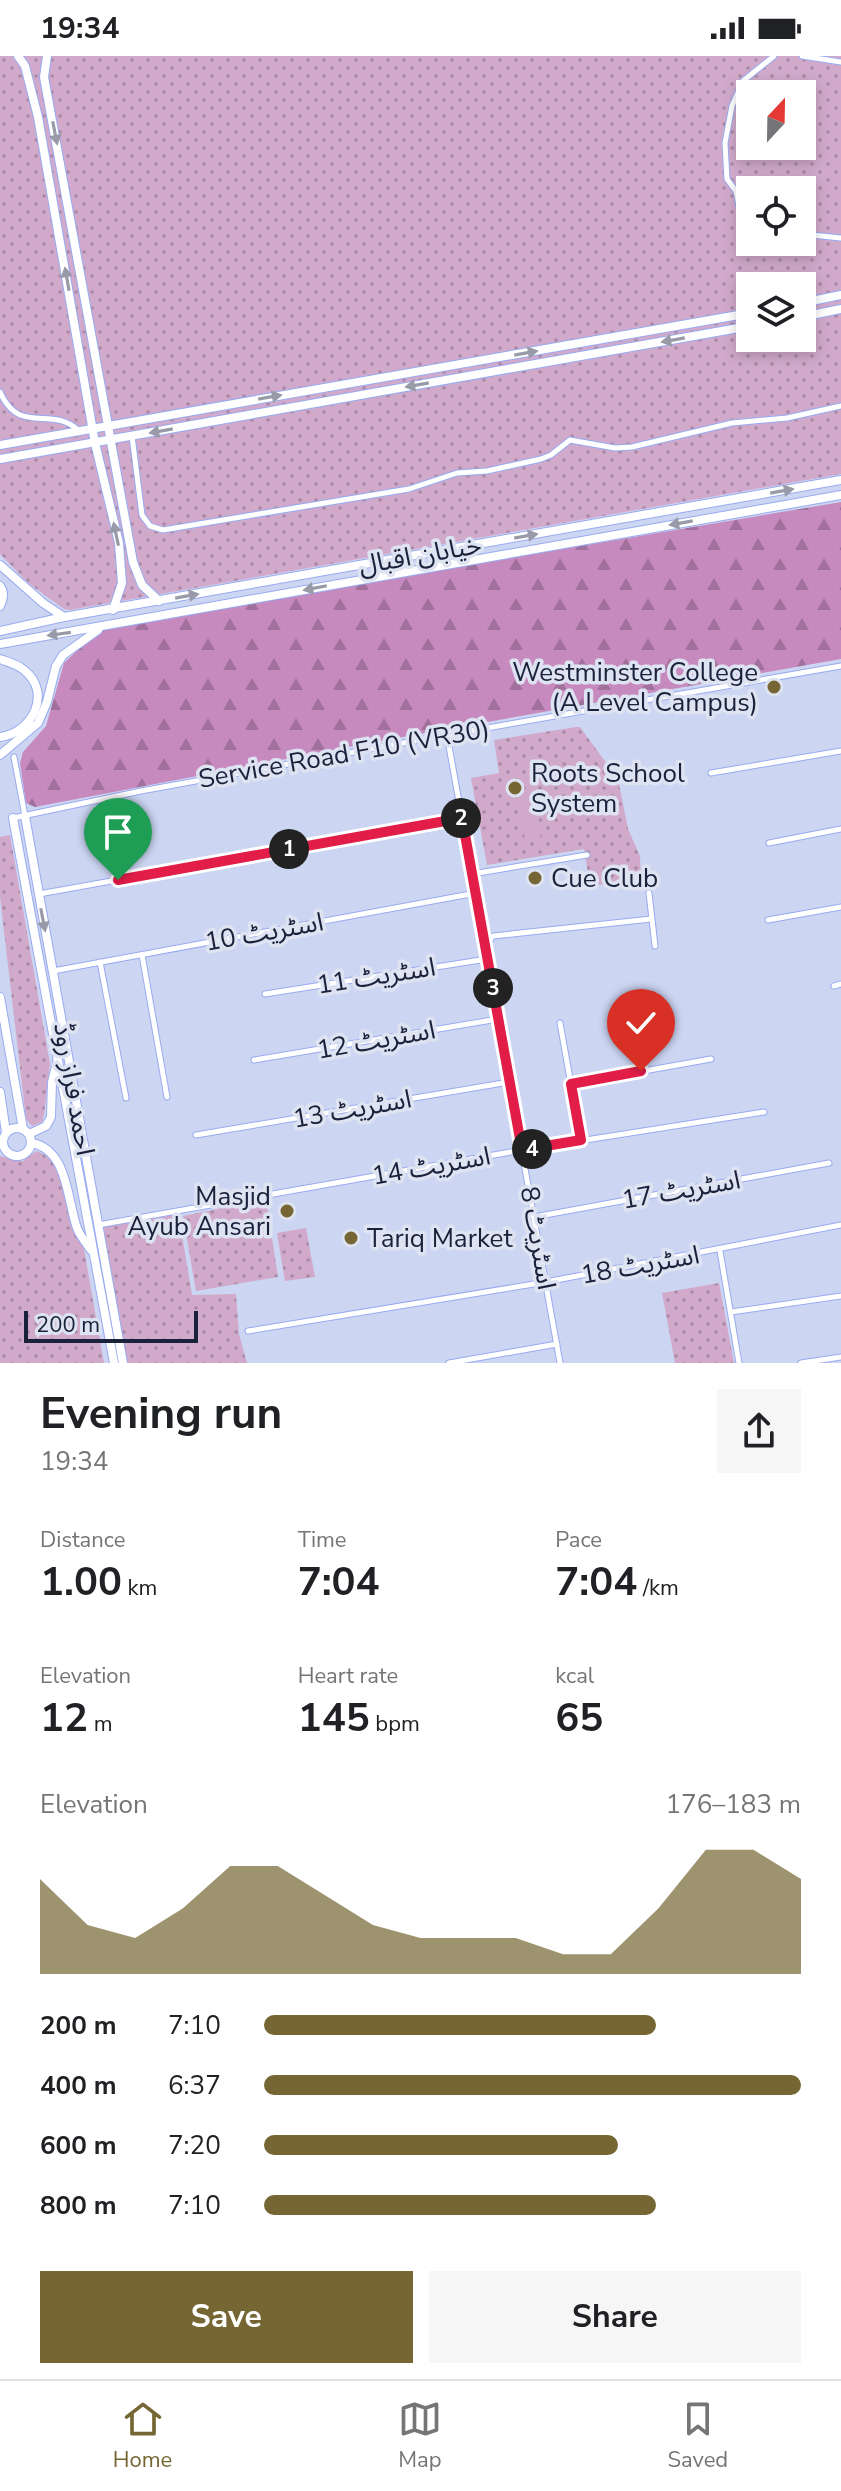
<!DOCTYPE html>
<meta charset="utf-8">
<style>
body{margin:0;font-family:"Nunito Sans","Noto Sans Arabic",sans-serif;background:#f6f6f6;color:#202124;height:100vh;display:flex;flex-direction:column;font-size:30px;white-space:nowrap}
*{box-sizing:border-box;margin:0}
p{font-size:26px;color:#757577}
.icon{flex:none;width:44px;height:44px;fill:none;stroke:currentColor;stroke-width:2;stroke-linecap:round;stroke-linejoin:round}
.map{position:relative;height:1307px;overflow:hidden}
.details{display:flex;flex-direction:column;background:#fff;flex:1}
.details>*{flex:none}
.needle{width:52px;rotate:22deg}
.buttons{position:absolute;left:736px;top:24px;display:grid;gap:16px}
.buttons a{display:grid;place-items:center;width:80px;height:80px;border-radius:0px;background:#fff;box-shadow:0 4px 12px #0003;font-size:40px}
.scale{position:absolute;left:24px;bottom:20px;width:174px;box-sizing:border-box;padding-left:8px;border:4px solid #1a213b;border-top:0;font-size:22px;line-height:28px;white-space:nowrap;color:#1a213b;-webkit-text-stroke:6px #dee3f1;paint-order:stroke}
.pin{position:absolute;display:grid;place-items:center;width:68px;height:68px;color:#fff;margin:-82px -34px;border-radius:50% 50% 50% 0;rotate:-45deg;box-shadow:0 0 8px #0007}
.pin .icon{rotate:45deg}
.km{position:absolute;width:40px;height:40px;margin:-20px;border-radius:50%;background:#222;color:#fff;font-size:22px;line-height:40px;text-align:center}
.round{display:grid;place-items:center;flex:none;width:84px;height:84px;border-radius:0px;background:#f6f6f6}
.headline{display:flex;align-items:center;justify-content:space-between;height:136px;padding:0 40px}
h1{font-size:44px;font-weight:700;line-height:60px}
.stats{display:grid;grid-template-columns:repeat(3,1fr);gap:12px;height:136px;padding:8px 40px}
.stats div{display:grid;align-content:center}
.stats b{font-size:40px;font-weight:700}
.stats small{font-size:22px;font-weight:400}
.stats p{font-size:22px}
.chart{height:224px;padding:16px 40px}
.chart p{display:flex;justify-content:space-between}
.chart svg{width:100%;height:144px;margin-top:8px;fill:#766633;opacity:.7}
.primary-button{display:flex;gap:16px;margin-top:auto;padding:16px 40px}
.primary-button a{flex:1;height:92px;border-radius:0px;background:#766633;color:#fff;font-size:32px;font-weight:700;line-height:92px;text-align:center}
.primary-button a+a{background:#f6f6f6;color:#202124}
ul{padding:0 40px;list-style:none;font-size:26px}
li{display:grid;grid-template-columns:128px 96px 1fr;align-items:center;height:60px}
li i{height:20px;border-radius:10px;background:#766633}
.status{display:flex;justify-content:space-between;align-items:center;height:56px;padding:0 40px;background:#fff;direction:ltr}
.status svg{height:22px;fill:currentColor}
.menu{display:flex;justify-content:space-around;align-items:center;height:112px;border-top:2px solid #e0e0e0;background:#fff;font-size:22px;color:#757577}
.menu a{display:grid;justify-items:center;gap:4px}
.menu .on{color:#766633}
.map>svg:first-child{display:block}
</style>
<div class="status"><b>19:34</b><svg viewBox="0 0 49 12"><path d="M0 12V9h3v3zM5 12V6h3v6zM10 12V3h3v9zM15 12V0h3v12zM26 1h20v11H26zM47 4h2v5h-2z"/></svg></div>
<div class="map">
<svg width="841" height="1307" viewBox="0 0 841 1307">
<defs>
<pattern id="grass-dots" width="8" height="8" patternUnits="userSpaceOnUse" patternTransform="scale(2)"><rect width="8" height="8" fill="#d1aacb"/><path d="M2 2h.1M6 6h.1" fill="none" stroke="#a98aa6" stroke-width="1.8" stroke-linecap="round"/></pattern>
<pattern id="forest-firs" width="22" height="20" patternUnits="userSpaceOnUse" patternTransform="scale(2)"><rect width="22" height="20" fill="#c78abf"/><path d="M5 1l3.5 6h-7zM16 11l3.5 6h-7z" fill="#a1709c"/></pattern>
</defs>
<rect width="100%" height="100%" fill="#ccd5f2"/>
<g fill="url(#grass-dots)" fill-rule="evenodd">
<path d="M0,0H841V418L70,554L64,553L28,527L0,498ZM750,38H802V90H750ZM750,134H802V186H750ZM750,230H802V282H750Z"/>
<polygon points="576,671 580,671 618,723 628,773 640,800 641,823 590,830 584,793 487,809 471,722 499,717 494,684"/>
<polygon points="10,779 50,1008 44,1059 42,1066 32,1070 26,1063 0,841 0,781"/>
<path d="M36,1095C70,1105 67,1166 84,1193L104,1307H0V1100L23,1105Z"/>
<polygon points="266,1143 278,1221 196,1235 183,1160"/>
<polygon points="178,1155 192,1239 236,1238 239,1278 247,1307 123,1307 98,1169"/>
<polygon points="306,1172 315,1221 285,1225 277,1177"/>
<polygon points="719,1227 734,1307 675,1307 662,1237"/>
</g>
<polygon fill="url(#forest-firs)" points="841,446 841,603 364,688 35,751 26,747 20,707 23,696 46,670 64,607 102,571"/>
<polygon fill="#d1aacb" points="535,734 541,784 525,785 519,737"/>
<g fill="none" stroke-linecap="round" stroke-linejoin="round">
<g stroke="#98abf0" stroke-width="7">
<g id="street">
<polyline points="802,0 841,6"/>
<polyline points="750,178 744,175 736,135 727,123 725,87 732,50 743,25 774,0"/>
<polyline points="802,178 841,182"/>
<path d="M0,336C19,380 51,349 78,374"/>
<polyline points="132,380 142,459 150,470 163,474 409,433 457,417 487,415 541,403 551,399 570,384 615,392 632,391 732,367 787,362 841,350"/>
<polyline points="447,679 560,1307"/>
<polyline points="14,701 25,760"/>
<polyline points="711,717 841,695"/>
<polyline points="13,762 141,735 447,679 841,610"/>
<polyline points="769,787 841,773"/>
<polyline points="472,818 587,799"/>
<polyline points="649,837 655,890"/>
<polyline points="39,838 462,762"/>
<polyline points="768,864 841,851"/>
<polyline points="486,889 493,880 651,863"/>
<polyline points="142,899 167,1041"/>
<polyline points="100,906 126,1042"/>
<polyline points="53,915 476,837"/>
<polyline points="834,930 841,928"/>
<polyline points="265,938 487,903"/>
<polyline points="560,967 581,1084"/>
<polyline points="254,1004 498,963"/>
<polyline points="571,1028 711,1003"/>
<polyline points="196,1079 509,1026"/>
<polyline points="534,1161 829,1107"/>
<polyline points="98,1169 522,1094 764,1056"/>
<polyline points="720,1195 739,1307"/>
<polyline points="731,1256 841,1240"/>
<polyline points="248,1275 546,1226 841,1169"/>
<polyline points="449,1307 557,1288"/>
<polyline points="801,1307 841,1301"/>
</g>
</g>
<g stroke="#98abf0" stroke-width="10">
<g id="secondary">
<polyline points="18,0 25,10 38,61 95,387 119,487 122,527 113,554"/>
<polyline points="47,0 44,21 133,506 142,529 159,545"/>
<polyline points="802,247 841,239"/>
<polyline points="802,261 841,253"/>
<polyline points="0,389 750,257"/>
<polyline points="0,403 750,270"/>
</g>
</g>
<g stroke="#98abf0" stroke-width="10">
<g id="primary">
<polyline points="0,509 43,547 64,561"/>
<path d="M0,530C5,537 3,543 0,550"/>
<polyline points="0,575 64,561 841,424"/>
<polyline points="0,588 841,439"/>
<path d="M0,603C8,606 17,608 24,614C53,637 32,677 0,681"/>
<polyline points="0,699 38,667 47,646 56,610 63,599 98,574"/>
<polyline points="25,760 123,1307"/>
<polyline points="13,762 114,1307"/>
<polyline points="0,941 23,1073"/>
<polyline points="0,1036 6,1076"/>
<circle cx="17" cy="1086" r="14"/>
<polyline points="29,1078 46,1070 51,1061 52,1026 58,1003"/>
<path d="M32,1087C68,1094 67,1144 77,1172C80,1180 86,1187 91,1194"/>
</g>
</g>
<use href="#street" stroke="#fff" stroke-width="5"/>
<use href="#secondary" stroke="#fff" stroke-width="8"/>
<use href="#primary" stroke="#fff" stroke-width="8"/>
</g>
<defs><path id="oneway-solid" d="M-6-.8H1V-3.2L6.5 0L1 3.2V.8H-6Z" transform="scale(2)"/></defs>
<g fill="#989ba7">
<use href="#oneway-solid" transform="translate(55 77) rotate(79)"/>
<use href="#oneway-solid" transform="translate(67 223) rotate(-100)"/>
<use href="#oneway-solid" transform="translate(673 284) rotate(170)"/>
<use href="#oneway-solid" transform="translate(526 297) rotate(-10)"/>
<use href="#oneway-solid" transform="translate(417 329) rotate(170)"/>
<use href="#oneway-solid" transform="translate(270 341) rotate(-10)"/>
<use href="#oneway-solid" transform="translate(161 375) rotate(170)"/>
<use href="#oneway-solid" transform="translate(782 435) rotate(-10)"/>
<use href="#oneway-solid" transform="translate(681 467) rotate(170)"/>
<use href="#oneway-solid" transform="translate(116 478) rotate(-102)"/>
<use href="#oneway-solid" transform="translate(526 480) rotate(-10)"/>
<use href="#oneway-solid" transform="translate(315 532) rotate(169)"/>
<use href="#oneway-solid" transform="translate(187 540) rotate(-10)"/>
<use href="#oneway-solid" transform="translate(59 578) rotate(172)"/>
<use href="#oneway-solid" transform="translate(43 864) rotate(79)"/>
</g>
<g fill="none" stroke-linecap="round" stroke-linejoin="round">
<g stroke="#fff" stroke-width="16">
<polyline id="route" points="118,824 462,762 522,1094 581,1084 571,1028 641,1015"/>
</g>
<use href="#route" stroke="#e11d48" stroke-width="10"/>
</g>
<g fill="#766633" stroke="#dee3f1" stroke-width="3">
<circle cx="774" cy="631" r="8"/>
<circle cx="515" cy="732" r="8"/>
<circle cx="535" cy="822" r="8"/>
<circle cx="287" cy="1155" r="8"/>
<circle cx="351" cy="1182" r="8"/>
</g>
<g text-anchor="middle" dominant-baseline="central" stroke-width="7" stroke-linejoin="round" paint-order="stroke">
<g font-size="26" fill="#1a213b" stroke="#dee3f1">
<text transform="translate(420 499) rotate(-10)">خیابان اقبال</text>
<text transform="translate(344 698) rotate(-10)">Service Road F10 (VR30)</text>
<text transform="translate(264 876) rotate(-10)">اسٹریٹ 10</text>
<text transform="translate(376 920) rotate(-9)">اسٹریٹ 11</text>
<text transform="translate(376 984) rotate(-10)">اسٹریٹ 12</text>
<text transform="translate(74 1033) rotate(80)">احمد فراز روڈ</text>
<text transform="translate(352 1053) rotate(-10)">اسٹریٹ 13</text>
<text transform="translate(431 1110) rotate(-10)">اسٹریٹ 14</text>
<text transform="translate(681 1134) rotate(-10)">اسٹریٹ 17</text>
<text transform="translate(538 1182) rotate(80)">اسٹریٹ 8</text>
<text transform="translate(640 1209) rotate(-10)">اسٹریٹ 18</text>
</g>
<g font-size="26" fill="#1a213b" stroke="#dee3f1" text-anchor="start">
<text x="758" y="616" text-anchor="end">Westminster College<tspan x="758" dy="30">(A Level Campus)</tspan></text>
<text x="531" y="717">Roots School<tspan x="531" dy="30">System</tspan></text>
<text x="551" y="822">Cue Club</text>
<text x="271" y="1140" text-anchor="end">Masjid<tspan x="271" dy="30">Ayub Ansari</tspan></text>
<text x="367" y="1182">Tariq Market</text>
</g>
</g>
</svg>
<div class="buttons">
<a><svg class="needle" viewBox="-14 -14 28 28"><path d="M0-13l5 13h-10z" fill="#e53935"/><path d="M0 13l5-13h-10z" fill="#757577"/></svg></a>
<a><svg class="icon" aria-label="locate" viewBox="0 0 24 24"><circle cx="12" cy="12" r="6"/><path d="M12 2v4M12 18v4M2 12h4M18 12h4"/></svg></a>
<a><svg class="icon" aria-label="layers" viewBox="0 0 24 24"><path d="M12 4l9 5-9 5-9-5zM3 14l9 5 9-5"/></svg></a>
</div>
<div class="scale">200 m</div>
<div class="pin" style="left:118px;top:824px;background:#1e9e55"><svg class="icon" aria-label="arrive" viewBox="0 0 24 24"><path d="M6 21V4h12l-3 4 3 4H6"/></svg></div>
<div class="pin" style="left:641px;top:1015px;background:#d93025"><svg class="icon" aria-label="check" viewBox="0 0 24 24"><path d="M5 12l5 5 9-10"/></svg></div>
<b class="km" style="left:289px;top:793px">1</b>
<b class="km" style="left:461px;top:762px">2</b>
<b class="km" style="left:493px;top:932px">3</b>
<b class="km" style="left:532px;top:1093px">4</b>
</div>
<section class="details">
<div class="headline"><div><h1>Evening run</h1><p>19:34</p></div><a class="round"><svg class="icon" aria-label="share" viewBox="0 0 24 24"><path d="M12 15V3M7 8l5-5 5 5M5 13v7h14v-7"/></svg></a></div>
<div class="stats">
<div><p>Distance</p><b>1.00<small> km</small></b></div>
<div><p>Time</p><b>7:04</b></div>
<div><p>Pace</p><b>7:04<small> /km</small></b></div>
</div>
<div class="stats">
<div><p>Elevation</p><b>12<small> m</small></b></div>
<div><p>Heart rate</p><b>145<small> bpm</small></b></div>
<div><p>kcal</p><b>65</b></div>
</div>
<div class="chart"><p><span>Elevation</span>176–183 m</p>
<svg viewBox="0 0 160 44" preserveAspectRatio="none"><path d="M0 44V15L10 29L20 33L30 24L40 11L50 11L60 20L70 29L80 33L90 33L100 33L110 38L120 38L130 24L140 6L150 6L160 15V44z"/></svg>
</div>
<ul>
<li><b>200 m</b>7:10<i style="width:73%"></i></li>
<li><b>400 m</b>6:37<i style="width:100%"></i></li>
<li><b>600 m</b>7:20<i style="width:66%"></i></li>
<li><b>800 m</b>7:10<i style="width:73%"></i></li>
</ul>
<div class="primary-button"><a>Save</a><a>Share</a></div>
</section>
<nav class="menu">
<a class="on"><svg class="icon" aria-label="home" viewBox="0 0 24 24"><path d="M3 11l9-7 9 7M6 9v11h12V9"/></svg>Home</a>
<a><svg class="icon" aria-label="map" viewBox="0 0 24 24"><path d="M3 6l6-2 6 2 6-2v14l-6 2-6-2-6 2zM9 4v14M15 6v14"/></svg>Map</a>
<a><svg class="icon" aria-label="saved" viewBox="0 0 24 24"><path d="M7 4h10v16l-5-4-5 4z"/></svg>Saved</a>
</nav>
